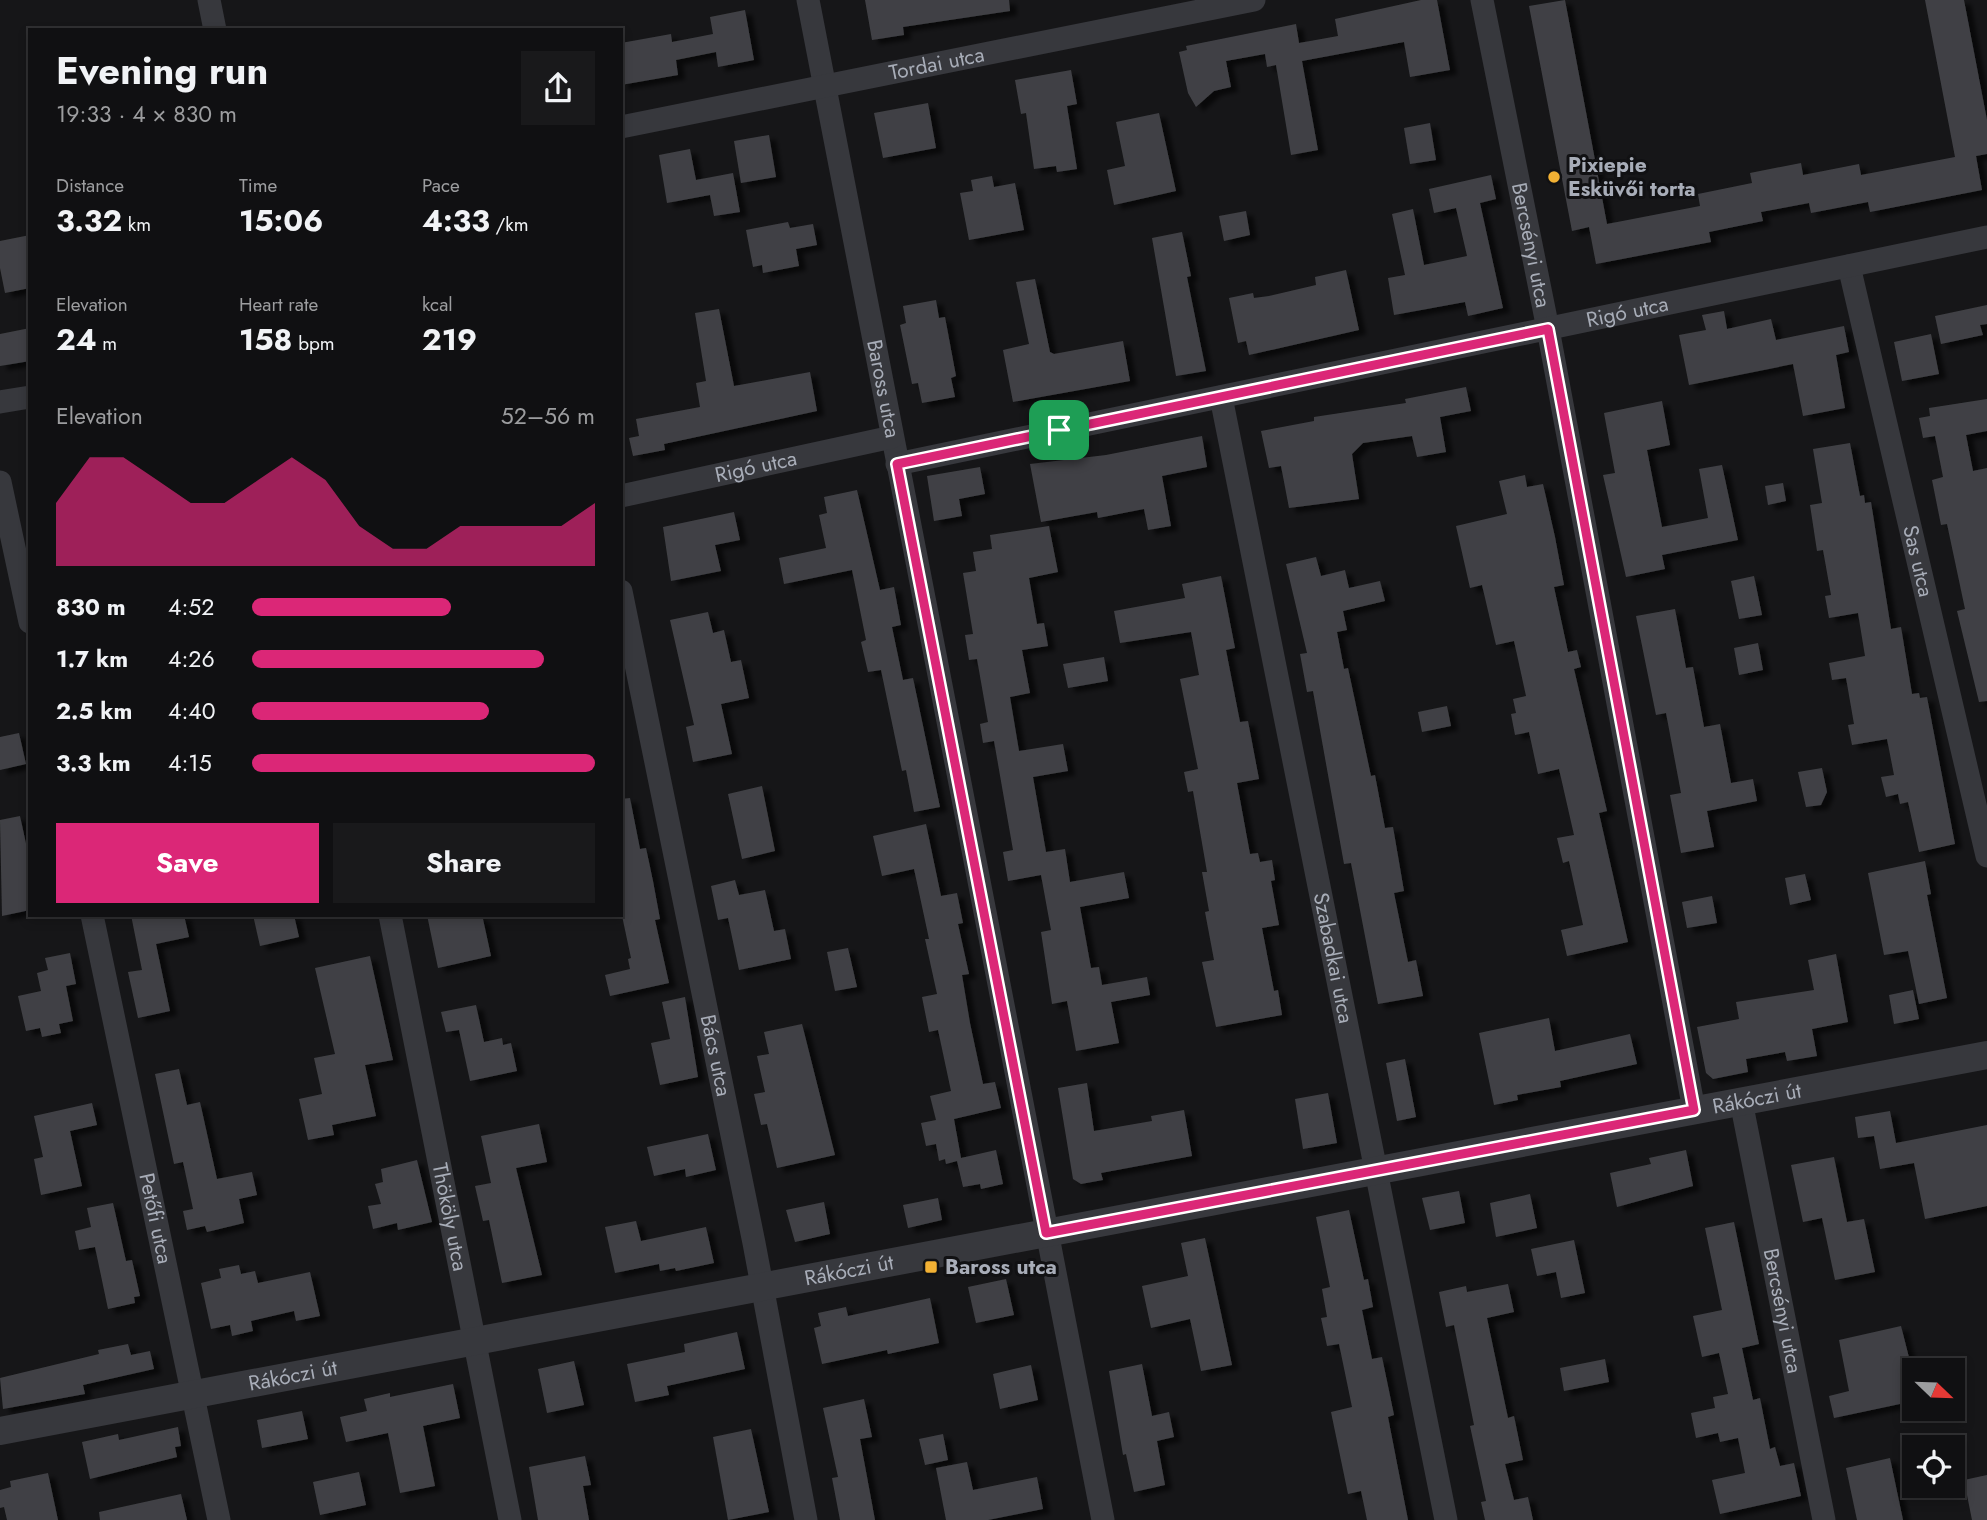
<!DOCTYPE html>
<meta charset="utf-8">
<style>
body{margin:0;font-family:Jost,sans-serif;background:#19191b;color:#f1f3f6;height:100vh;display:flex;flex-direction:column;font-size:26px;white-space:nowrap}
*{box-sizing:border-box;margin:0}
p{font-size:23px;color:#9c9d9f}
.icon{flex:none;width:38px;height:38px;fill:none;stroke:currentColor;stroke-width:2;stroke-linecap:round;stroke-linejoin:round}
.map{position:relative;flex:1;overflow:hidden}
.drawer{position:absolute;left:28px;top:28px;width:595px;height:889px;display:flex;flex-direction:column;background:#101012;border-radius:0px;box-shadow:0 4px 10px #0003,0 0 0 2px #303032}
.drawer>*{flex:none}
.needle{width:46px;rotate:113deg}
.controls{position:absolute;left:1902px;top:1358px;display:grid;gap:14px}
.controls a{display:grid;place-items:center;width:63px;height:63px;border-radius:0px;background:#101012;box-shadow:0 4px 10px #0003,0 0 0 2px #303032;font-size:35px}
.pin{position:absolute;display:grid;place-items:center;width:60px;height:60px;color:#fff;margin:-30px;border-radius:14px;box-shadow:0 4px 10px #0006}
.round{display:grid;place-items:center;flex:none;width:74px;height:74px;border-radius:0px;background:#19191b}
.head{display:flex;align-items:center;justify-content:space-between;height:119px;padding:0 28px}
h1{font-size:38px;font-weight:700;line-height:52px}
.figures{display:grid;grid-template-columns:repeat(3,1fr);gap:10px;height:119px;padding:7px 28px}
.figures div{display:grid;align-content:center}
.figures b{font-size:30px;font-weight:700}
.figures small{font-size:19px;font-weight:400}
.figures p{font-size:19px}
.chart{height:196px;padding:14px 28px}
.chart p{display:flex;justify-content:space-between}
.chart svg{width:100%;height:126px;margin-top:7px;fill:#db2777;opacity:.7}
.primary-button{display:flex;gap:14px;margin-top:auto;padding:14px 28px}
.primary-button a{flex:1;height:80px;border-radius:0px;background:#db2777;color:#fff;font-size:28px;font-weight:700;line-height:80px;text-align:center}
.primary-button a+a{background:#19191b;color:#f1f3f6}
ul{padding:0 28px;list-style:none;font-size:23px}
li{display:grid;grid-template-columns:112px 84px 1fr;align-items:center;height:52px}
li i{height:18px;border-radius:9px;background:#db2777}
.map>svg:first-child{display:block}
</style>
<div class="map">
<svg width="1987" height="1520" viewBox="0 0 1987 1520">
<defs>
<filter id="shadow"><feDropShadow dx="7" dy="4.5" stdDeviation="2" flood-color="#0009"/></filter>
</defs>
<rect width="100%" height="100%" fill="#161618"/>
<g fill="#404145" filter="url(#shadow)">
<polygon points="865,0 1009,0 1010,11 903,27 904,35 872,40"/>
<polygon points="1421,0 1437,0 1450,70 1410,77 1404,42 1302,61 1318,150 1291,155 1276,65 1267,67 1265,54 1226,61 1231,87 1214,91 1196,107 1188,93 1179,52 1187,50 1186,46 1296,24 1299,43 1338,36 1335,19"/>
<polygon points="1565,0 1607,224 1700,206 1698,194 1752,183 1750,173 1801,163 1803,175 1859,164 1861,175 1955,157 1925,0 1964,0 1987,120 1987,154 1976,156 1982,190 1870,212 1868,202 1811,213 1809,203 1761,212 1763,221 1709,232 1711,242 1596,264 1589,227 1572,231 1529,6"/>
<polygon points="745,10 754,60 718,67 716,52 676,60 678,75 621,85 621,43 671,34 672,42 713,34 710,17"/>
<polygon points="1071,70 1077,104 1067,106 1077,169 1057,172 1056,166 1034,169 1026,113 1021,114 1015,80"/>
<polygon points="928,103 936,148 883,158 874,113"/>
<polygon points="1159,113 1176,191 1114,205 1107,170 1125,166 1116,122"/>
<polygon points="1430,123 1436,160 1410,164 1404,128"/>
<polygon points="769,135 776,177 741,183 734,141"/>
<polygon points="690,149 696,180 733,173 740,212 714,216 710,195 667,203 659,155"/>
<polygon points="1491,175 1496,199 1480,203 1503,308 1468,316 1465,302 1394,315 1388,278 1405,275 1392,214 1413,209 1424,265 1467,256 1456,208 1434,213 1429,189"/>
<polygon points="992,176 994,187 1015,183 1024,230 969,240 960,193 973,191 971,180"/>
<polygon points="1246,211 1250,235 1224,241 1219,216"/>
<polygon points="788,222 790,228 813,224 817,245 796,249 799,266 763,273 762,265 753,267 746,230"/>
<polygon points="1182,232 1191,276 1187,277 1206,371 1176,376 1152,238"/>
<polygon points="30,235 30,288 5,293 0,268 0,241"/>
<polygon points="1346,270 1359,330 1249,355 1246,341 1238,343 1229,298 1253,293 1254,298 1269,296 1316,285 1315,277"/>
<polygon points="1035,279 1050,352 1054,354 1123,341 1130,381 1013,402 1003,350 1029,344 1016,282"/>
<polygon points="936,300 939,318 945,317 956,376 951,378 955,397 922,403 918,383 912,384 900,325 906,323 903,306"/>
<polygon points="1987,305 1987,324 1980,325 1983,335 1941,344 1935,316"/>
<polygon points="719,309 734,386 810,372 817,411 664,444 665,450 633,456 629,438 639,436 636,419 700,407 696,383 706,381 695,313"/>
<polygon points="1724,311 1727,329 1771,319 1776,340 1844,326 1849,352 1836,355 1845,408 1803,416 1793,364 1689,385 1679,335 1706,330 1702,315"/>
<polygon points="30,328 30,361 0,366 0,334"/>
<polygon points="1931,334 1939,374 1902,381 1894,342"/>
<polygon points="1466,387 1471,411 1440,417 1446,452 1417,457 1412,436 1363,443 1352,454 1359,499 1289,508 1281,466 1269,468 1261,431 1314,421 1314,417 1406,403 1405,399"/>
<polygon points="1987,399 1987,431 1966,435 1973,471 1987,468 1987,701 1979,702 1957,611 1965,609 1947,524 1941,525 1932,480 1943,477 1935,436 1923,438 1919,418 1930,416 1929,408"/>
<polygon points="1662,401 1670,445 1647,450 1662,527 1708,518 1699,469 1722,465 1738,540 1662,555 1665,569 1626,577 1603,475 1615,473 1604,413"/>
<polygon points="1202,436 1207,467 1162,476 1171,526 1148,530 1144,509 1098,518 1097,512 1041,522 1030,464 1106,455"/>
<polygon points="1850,443 1860,496 1864,495 1865,503 1871,502 1891,629 1901,627 1912,694 1919,693 1920,698 1927,697 1955,844 1919,852 1908,802 1900,804 1898,794 1886,797 1881,777 1894,775 1887,739 1852,745 1848,725 1854,724 1846,678 1832,680 1829,663 1865,656 1858,613 1829,618 1825,596 1831,595 1823,550 1817,551 1810,505 1822,503 1813,449"/>
<polygon points="980,467 985,494 959,499 962,516 934,521 927,476"/>
<polygon points="1525,475 1527,487 1543,484 1555,537 1564,585 1554,587 1568,652 1577,650 1581,667 1574,669 1607,811 1599,813 1628,942 1567,956 1561,930 1583,925 1569,861 1563,863 1557,838 1574,835 1559,769 1538,774 1529,732 1515,735 1511,714 1516,713 1513,699 1526,696 1514,641 1496,645 1482,585 1470,588 1456,526 1507,514 1499,481"/>
<polygon points="1783,483 1786,501 1768,505 1765,486"/>
<polygon points="857,490 880,590 894,587 901,625 892,627 903,680 913,678 940,807 914,812 906,770 902,771 881,670 868,672 861,642 866,640 852,570 784,584 779,558 826,548 819,515 827,513 824,497"/>
<polygon points="734,512 740,540 715,545 721,571 671,581 663,527"/>
<polygon points="1049,526 1058,572 1029,578 1037,624 1044,623 1048,646 1022,650 1030,693 1010,697 1019,751 1063,744 1068,771 1033,777 1046,852 1065,849 1070,882 1124,872 1129,898 1080,907 1091,968 1099,967 1102,985 1147,977 1150,995 1111,1002 1119,1043 1076,1051 1067,1001 1052,1004 1041,932 1051,930 1041,875 1008,881 1003,852 1013,850 994,741 983,743 980,724 988,722 977,659 969,660 965,635 973,634 963,573 976,571 973,552 992,549 990,535"/>
<polygon points="1316,557 1321,576 1345,570 1349,588 1380,581 1385,601 1343,611 1347,630 1337,632 1344,669 1348,668 1371,776 1375,775 1385,828 1393,827 1404,891 1394,893 1408,962 1416,960 1423,996 1378,1004 1351,863 1344,864 1313,691 1307,692 1300,654 1307,653 1286,564"/>
<polygon points="1221,576 1235,648 1226,650 1240,722 1248,721 1259,779 1237,783 1250,854 1258,853 1260,862 1272,860 1275,880 1271,881 1279,925 1262,928 1274,991 1278,990 1282,1015 1216,1027 1202,962 1214,960 1205,912 1209,911 1202,872 1207,872 1193,791 1188,792 1184,772 1198,769 1180,679 1199,675 1191,632 1120,643 1114,611 1185,598 1182,584"/>
<polygon points="1754,576 1762,615 1739,619 1731,581"/>
<polygon points="1675,609 1686,668 1693,667 1704,727 1720,724 1731,783 1753,779 1757,801 1707,811 1714,847 1681,853 1670,795 1681,793 1666,713 1656,715 1636,616"/>
<polygon points="708,612 713,633 724,630 731,662 741,660 749,698 721,704 732,754 693,762 686,727 694,725 670,620"/>
<polygon points="1758,643 1763,670 1739,675 1734,648"/>
<polygon points="1104,657 1108,681 1068,688 1063,664"/>
<polygon points="1447,706 1451,726 1422,732 1418,712"/>
<polygon points="19,733 26,764 0,770 0,737"/>
<polygon points="1822,768 1827,792 1821,805 1806,807 1798,772"/>
<polygon points="762,786 775,851 742,859 728,794"/>
<polygon points="630,798 640,849 646,848 653,881 660,919 655,920 669,983 610,996 605,975 630,969 628,959 631,958 621,911 621,799"/>
<polygon points="20,816 30,862 30,910 2,916 0,820"/>
<polygon points="926,824 941,896 957,893 963,923 958,924 969,974 962,975 970,1023 983,1084 995,1082 1001,1108 954,1119 961,1158 996,1150 1003,1184 981,1189 980,1184 963,1187 957,1161 946,1164 945,1159 939,1161 936,1144 926,1146 921,1123 936,1120 930,1096 951,1091 938,1030 929,1032 922,997 937,994 925,939 929,939 914,869 882,876 873,836"/>
<polygon points="1925,861 1931,894 1927,895 1947,998 1919,1004 1908,951 1884,955 1868,873"/>
<polygon points="1805,874 1811,900 1790,905 1785,878"/>
<polygon points="735,880 739,895 765,890 774,931 785,929 791,959 739,970 728,918 718,920 711,886"/>
<polygon points="1712,896 1717,923 1687,928 1682,902"/>
<polygon points="131,915 184,915 189,937 156,944 170,1011 138,1018 128,972 142,970"/>
<polygon points="253,915 294,915 299,937 260,946"/>
<polygon points="427,915 479,915 480,919 483,919 491,956 438,968"/>
<polygon points="848,948 857,987 835,991 827,952"/>
<polygon points="70,953 76,984 66,986 73,1021 59,1024 61,1033 42,1037 40,1028 26,1031 18,996 41,991 37,973 48,970 45,958"/>
<polygon points="1836,954 1848,1022 1812,1029 1817,1056 1787,1061 1785,1052 1746,1059 1748,1072 1713,1079 1706,1073 1697,1027 1739,1019 1736,1002 1814,990 1808,960"/>
<polygon points="370,956 393,1060 365,1065 376,1116 332,1125 334,1135 308,1140 299,1099 322,1094 314,1058 335,1054 315,968"/>
<polygon points="1913,990 1919,1019 1894,1024 1889,995"/>
<polygon points="685,997 698,1077 660,1085 651,1043 670,1039 662,1002"/>
<polygon points="476,1005 484,1042 502,1038 503,1045 511,1043 517,1071 470,1081 459,1030 446,1032 441,1012"/>
<polygon points="1549,1018 1555,1051 1630,1034 1637,1064 1560,1081 1561,1087 1517,1095 1518,1100 1494,1105 1479,1033"/>
<polygon points="802,1024 835,1155 777,1168 767,1124 761,1125 754,1094 765,1092 757,1056 769,1054 764,1032"/>
<polygon points="1405,1059 1416,1117 1397,1121 1386,1063"/>
<polygon points="179,1069 187,1105 200,1102 217,1179 252,1172 257,1195 239,1199 244,1223 207,1232 205,1226 187,1230 183,1211 193,1209 183,1162 174,1164 155,1074"/>
<polygon points="1087,1083 1094,1131 1152,1121 1151,1116 1184,1110 1192,1156 1101,1173 1103,1180 1081,1184 1073,1179 1058,1088"/>
<polygon points="1328,1093 1337,1143 1303,1149 1295,1099"/>
<polygon points="92,1103 97,1125 70,1131 82,1186 41,1195 34,1159 43,1157 34,1116"/>
<polygon points="1890,1111 1896,1143 1987,1125 1987,1206 1925,1219 1914,1163 1880,1169 1874,1136 1858,1138 1855,1117"/>
<polygon points="539,1124 547,1162 516,1168 542,1275 502,1283 489,1220 483,1221 475,1186 491,1183 481,1136"/>
<polygon points="708,1134 716,1170 686,1177 685,1169 654,1176 647,1147"/>
<polygon points="1686,1150 1693,1186 1617,1207 1610,1173 1651,1164 1649,1158"/>
<polygon points="1834,1157 1847,1222 1864,1219 1875,1272 1835,1280 1822,1218 1803,1222 1791,1165"/>
<polygon points="417,1160 432,1222 398,1230 397,1223 373,1229 368,1206 381,1204 375,1184 383,1182 381,1169"/>
<polygon points="1459,1191 1465,1223 1430,1230 1422,1198"/>
<polygon points="1530,1194 1537,1228 1496,1237 1490,1203"/>
<polygon points="938,1198 942,1220 908,1228 903,1205"/>
<polygon points="824,1202 830,1234 795,1242 786,1210"/>
<polygon points="113,1203 126,1261 132,1260 140,1296 134,1297 135,1303 108,1309 95,1247 79,1250 75,1231 91,1227 87,1208"/>
<polygon points="1349,1210 1364,1280 1368,1279 1373,1307 1362,1310 1372,1359 1382,1357 1394,1415 1388,1417 1408,1520 1367,1520 1361,1491 1348,1494 1331,1412 1352,1407 1339,1344 1327,1346 1321,1318 1327,1317 1322,1289 1330,1287 1316,1217"/>
<polygon points="636,1221 641,1241 706,1227 714,1263 676,1271 675,1268 660,1271 659,1264 615,1273 605,1227"/>
<polygon points="1734,1222 1759,1344 1742,1348 1753,1400 1760,1398 1770,1449 1775,1447 1780,1466 1794,1463 1801,1496 1720,1514 1712,1480 1745,1473 1738,1438 1720,1442 1718,1433 1696,1438 1691,1413 1715,1408 1713,1397 1728,1394 1719,1353 1702,1357 1693,1316 1722,1310 1705,1228"/>
<polygon points="1205,1238 1232,1365 1201,1371 1190,1319 1151,1328 1142,1286 1188,1276 1181,1243"/>
<polygon points="1574,1240 1585,1293 1561,1298 1556,1272 1537,1276 1531,1249"/>
<polygon points="239,1265 241,1274 255,1271 258,1283 310,1272 320,1316 296,1321 294,1311 251,1321 253,1331 232,1336 230,1325 211,1329 201,1283 221,1278 219,1269"/>
<polygon points="1006,1279 1014,1315 976,1323 968,1287"/>
<polygon points="1508,1284 1514,1312 1487,1318 1508,1418 1514,1416 1523,1460 1505,1464 1514,1500 1528,1497 1533,1520 1485,1520 1481,1502 1486,1501 1470,1426 1474,1425 1454,1325 1446,1327 1439,1292 1466,1286 1467,1292"/>
<polygon points="930,1298 939,1343 888,1354 887,1350 822,1364 814,1328 821,1326 818,1313 846,1307 848,1316"/>
<polygon points="1901,1326 1914,1377 1914,1401 1834,1418 1829,1396 1849,1391 1839,1340"/>
<polygon points="737,1332 745,1369 667,1386 669,1395 635,1402 627,1364 685,1352 684,1344"/>
<polygon points="128,1344 131,1355 150,1351 154,1369 83,1385 85,1394 3,1409 0,1378 99,1354 98,1350"/>
<polygon points="1605,1359 1609,1382 1564,1391 1560,1368"/>
<polygon points="574,1361 584,1405 547,1413 538,1369"/>
<polygon points="1142,1364 1152,1416 1169,1412 1174,1437 1157,1441 1165,1485 1134,1492 1126,1454 1123,1455 1109,1371"/>
<polygon points="1031,1365 1038,1400 1000,1409 993,1374"/>
<polygon points="453,1384 460,1418 423,1426 435,1486 400,1493 388,1433 346,1442 340,1417 367,1411 364,1399 390,1393 390,1397"/>
<polygon points="864,1399 872,1437 860,1439 875,1520 840,1520 832,1478 838,1477 823,1408"/>
<polygon points="302,1411 308,1439 262,1448 257,1420"/>
<polygon points="178,1427 181,1446 175,1447 177,1457 90,1479 82,1442 118,1434 119,1440"/>
<polygon points="751,1429 769,1512 728,1520 713,1437"/>
<polygon points="943,1434 948,1460 925,1465 919,1439"/>
<polygon points="585,1456 591,1485 583,1486 589,1520 538,1520 529,1467"/>
<polygon points="1890,1458 1903,1520 1857,1520 1846,1468"/>
<polygon points="967,1462 973,1490 1037,1477 1043,1509 988,1520 946,1520 936,1468"/>
<polygon points="359,1472 366,1505 320,1515 313,1482"/>
<polygon points="48,1473 58,1520 7,1520 4,1507 0,1508 0,1490 11,1487 10,1481"/>
<polygon points="1987,1475 1987,1520 1972,1520 1964,1480"/>
<polygon points="181,1494 187,1520 100,1520 99,1512"/>
</g>
<g fill="none" stroke-linecap="round" stroke-linejoin="round">
<g stroke="#37383d" stroke-width="23">
<polyline points="209,0 215,30"/>
<path id="s1" d="M808,0L1103,1520"/>
<path id="s2" d="M1482,0L1548,329L1694,1110"/>
<path id="s3" d="M621,127L1254,0"/>
<path id="s4" d="M1849,266L1987,856"/>
<path id="s5" d="M1221,397L1446,1520"/>
<polyline points="0,402 30,397"/>
<path id="s6" d="M897,464L1987,237"/>
<polyline points="0,482 30,622"/>
<path id="s7" d="M621,496L892,437"/>
<path id="s8" d="M621,591L754,1243L806,1520"/>
<path id="s9" d="M92,915L219,1520"/>
<path id="s10" d="M390,915L510,1520"/>
<path id="s11" d="M1741,1101L1824,1520"/>
</g>
<path stroke="#37383d" stroke-width="28" id="s12" d="M0,1431L1987,1055"/>
</g>
<g fill="none" stroke-linecap="round" stroke-linejoin="round">
<g stroke="#fff" stroke-width="14">
<polygon id="route" points="1548,329 1694,1110 1046,1233 897,464"/>
</g>
<use href="#route" stroke="#db2777" stroke-width="9"/>
</g>
<g fill="#f2b134" stroke="#111113" stroke-width="2.5">
<circle cx="1554" cy="177" r="7"/>
<rect x="924" y="1260" width="14" height="14" rx="3.5"/>
</g>
<g text-anchor="middle" dominant-baseline="central" stroke-width="6" stroke-linejoin="round" paint-order="stroke">
<g font-size="21" fill="#a8adb8" stroke="#111113">
<text stroke="none"><textPath href="#s3" startOffset="322">Tordai utca</textPath></text>
<text stroke="none"><textPath href="#s2" startOffset="250">Bercsényi utca</textPath></text>
<text stroke="none"><textPath href="#s6" startOffset="746">Rigó utca</textPath></text>
<text stroke="none"><textPath href="#s1" startOffset="396">Baross utca</textPath></text>
<text stroke="none"><textPath href="#s7" startOffset="138">Rigó utca</textPath></text>
<text stroke="none"><textPath href="#s4" startOffset="303">Sas utca</textPath></text>
<text stroke="none"><textPath href="#s5" startOffset="572">Szabadkai utca</textPath></text>
<text stroke="none"><textPath href="#s8" startOffset="474">Bács utca</textPath></text>
<text stroke="none"><textPath href="#s12" startOffset="1788">Rákóczi út</textPath></text>
<text stroke="none"><textPath href="#s9" startOffset="310">Petőfi utca</textPath></text>
<text stroke="none"><textPath href="#s10" startOffset="308">Thököly utca</textPath></text>
<text stroke="none"><textPath href="#s12" startOffset="864">Rákóczi út</textPath></text>
<text stroke="none"><textPath href="#s11" startOffset="214">Bercsényi utca</textPath></text>
<text stroke="none"><textPath href="#s12" startOffset="298">Rákóczi út</textPath></text>
</g>
<g font-size="21" font-weight="bold" fill="#a8adb8" stroke="#111113" text-anchor="start">
<text x="1568" y="165">Pixiepie<tspan x="1568" dy="24">Esküvői torta</tspan></text>
<text x="945" y="1267">Baross utca</text>
</g>
</g>
</svg>
<div class="controls">
<a><svg class="needle" viewBox="-14 -14 28 28"><path d="M0-13l5 13h-10z" fill="#e53935"/><path d="M0 13l5-13h-10z" fill="#9c9d9f"/></svg></a>
<a><svg class="icon" aria-label="locate" viewBox="0 0 24 24"><circle cx="12" cy="12" r="6"/><path d="M12 2v4M12 18v4M2 12h4M18 12h4"/></svg></a>
</div>
<div class="pin" style="left:1059px;top:430px;background:#1e9e55"><svg class="icon" aria-label="arrive" viewBox="0 0 24 24"><path d="M6 21V4h12l-3 4 3 4H6"/></svg></div>
<section class="drawer">
<div class="head"><div><h1>Evening run</h1><p>19:33 · 4 × 830 m</p></div><a class="round"><svg class="icon" aria-label="share" viewBox="0 0 24 24"><path d="M12 15V3M7 8l5-5 5 5M5 13v7h14v-7"/></svg></a></div>
<div class="figures">
<div><p>Distance</p><b>3.32<small> km</small></b></div>
<div><p>Time</p><b>15:06</b></div>
<div><p>Pace</p><b>4:33<small> /km</small></b></div>
</div>
<div class="figures">
<div><p>Elevation</p><b>24<small> m</small></b></div>
<div><p>Heart rate</p><b>158<small> bpm</small></b></div>
<div><p>kcal</p><b>219</b></div>
</div>
<div class="chart"><p><span>Elevation</span>52–56 m</p>
<svg viewBox="0 0 160 44" preserveAspectRatio="none"><path d="M0 44V22L10 6L20 6L30 14L40 22L50 22L60 14L70 6L80 14L90 30L100 38L110 38L120 30L130 30L140 30L150 30L160 22V44z"/></svg>
</div>
<ul>
<li><b>830 m</b>4:52<i style="width:58%"></i></li>
<li><b>1.7 km</b>4:26<i style="width:85%"></i></li>
<li><b>2.5 km</b>4:40<i style="width:69%"></i></li>
<li><b>3.3 km</b>4:15<i style="width:100%"></i></li>
</ul>
<div class="primary-button"><a>Save</a><a>Share</a></div>
</section>
</div>
